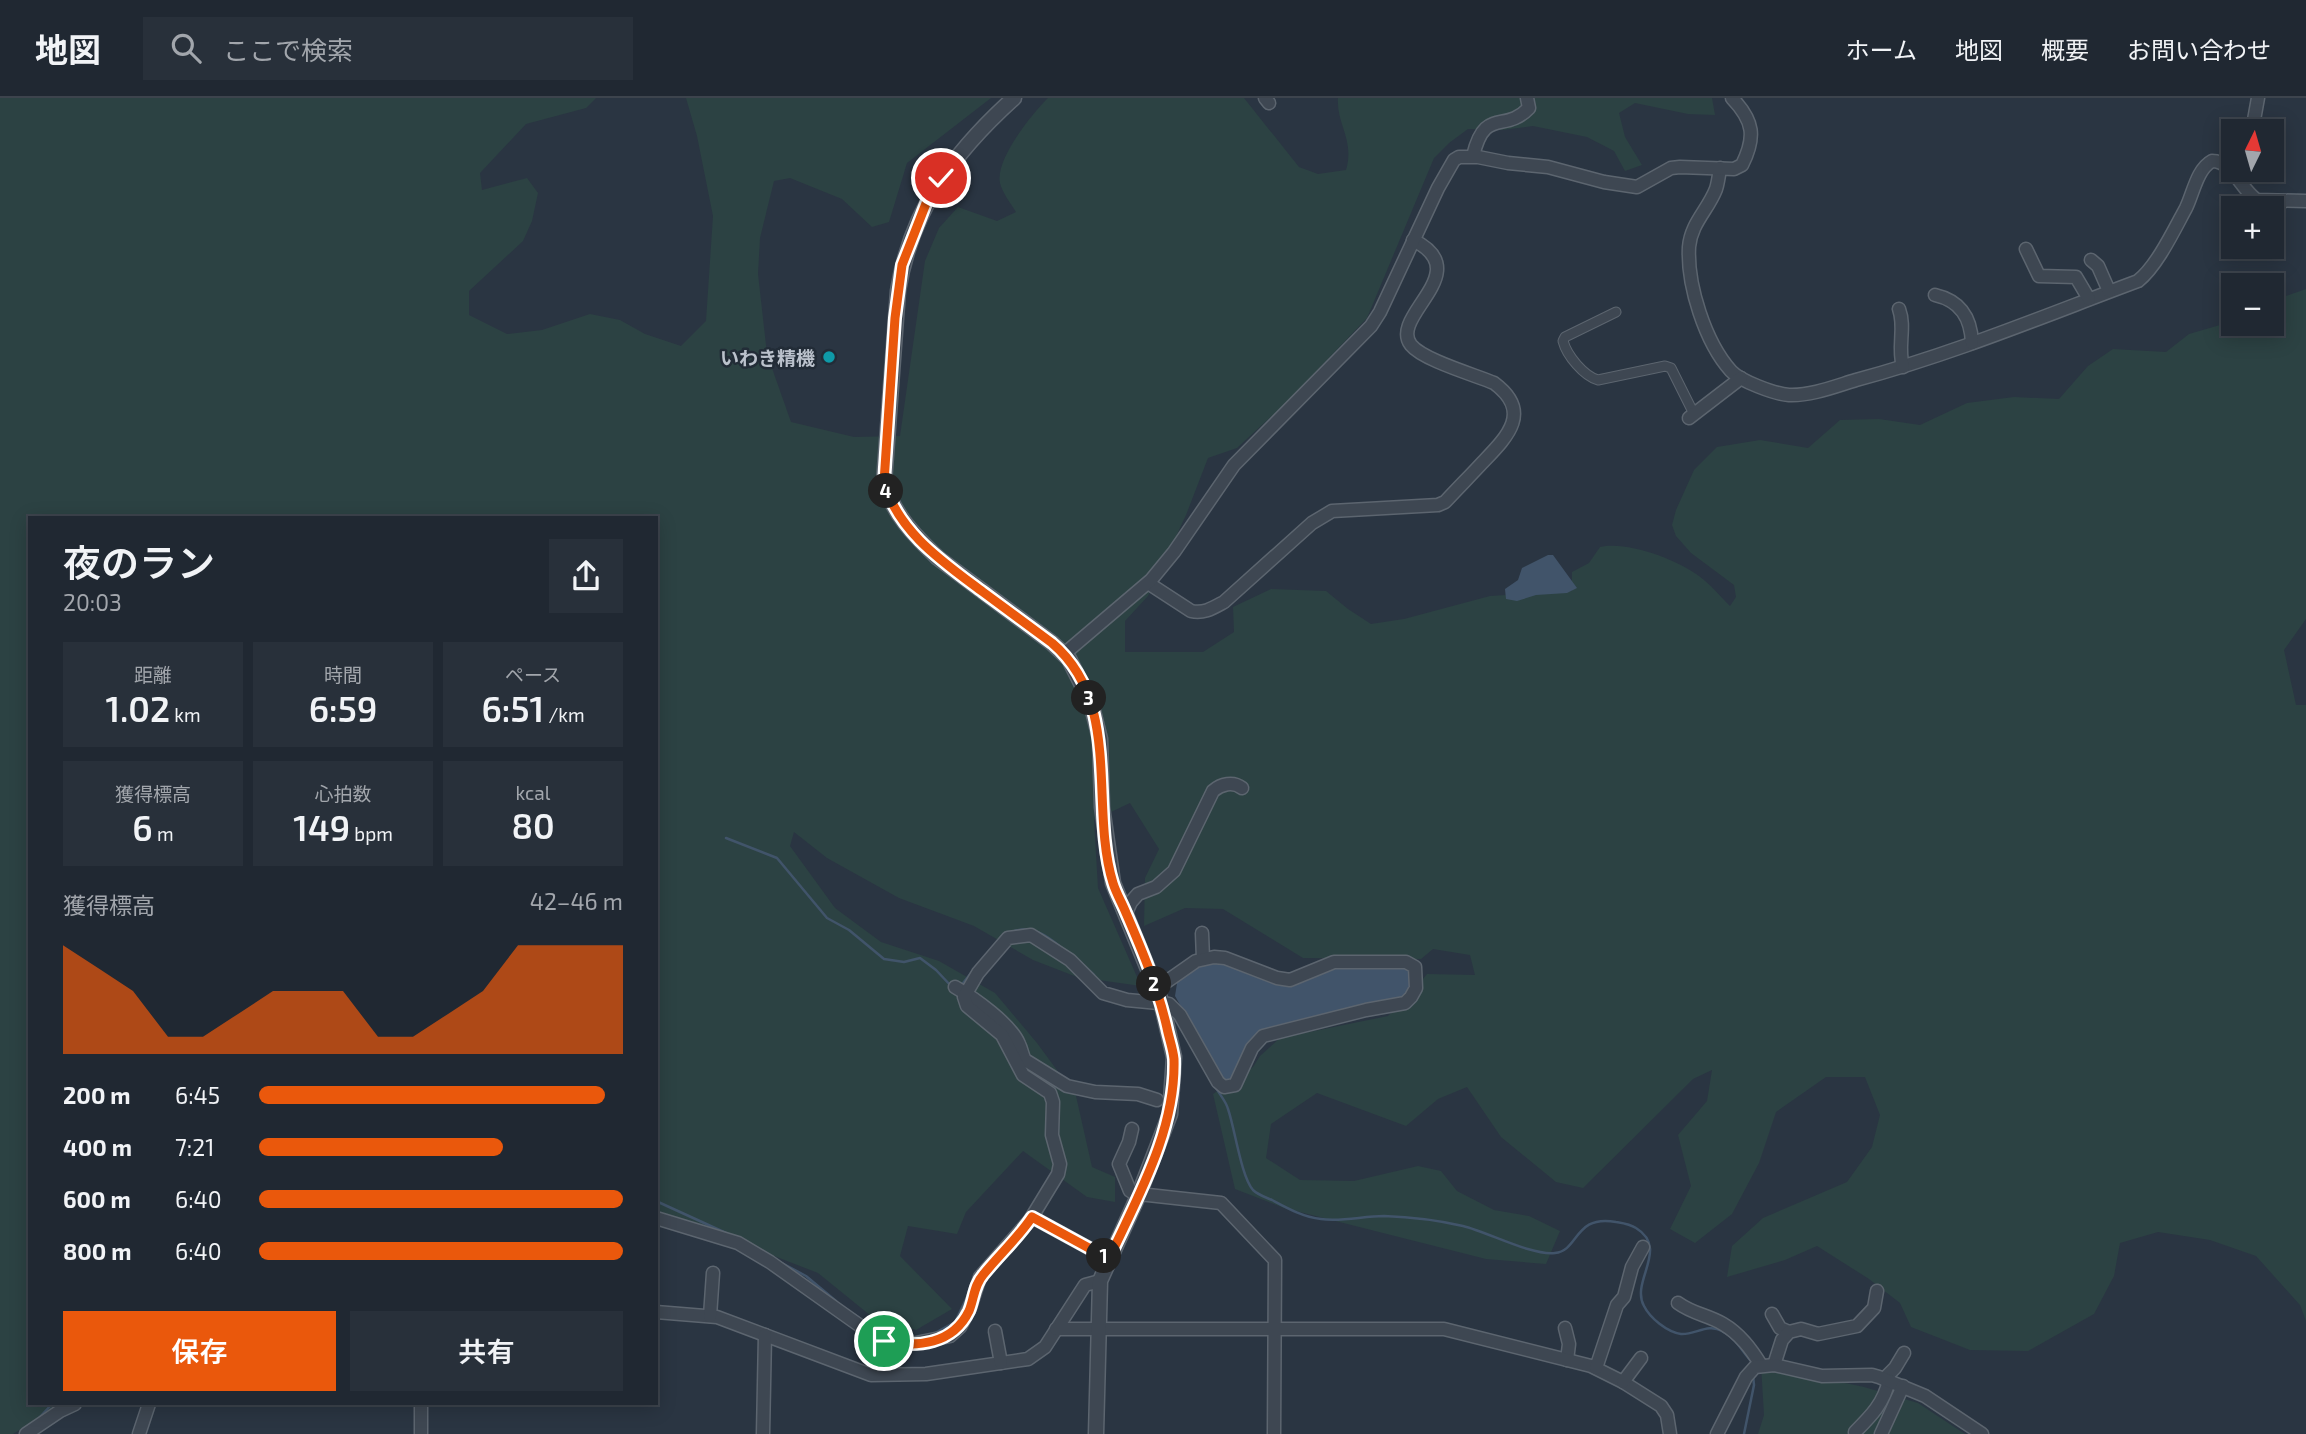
<!DOCTYPE html>
<html lang="ja">
<meta charset="utf-8">
<style>
body{margin:0;font-family:"Exo 2","Noto Sans JP",sans-serif;background:#28303a;color:#f1f3f6;height:100vh;display:flex;flex-direction:column;font-size:26px;white-space:nowrap}
*{box-sizing:border-box;margin:0}
p{font-size:23px;color:#a2a6ac}
.icon{flex:none;width:38px;height:38px;fill:none;stroke:currentColor;stroke-width:2;stroke-linecap:round;stroke-linejoin:round}
.map{position:relative;flex:1;overflow:hidden}
.details{position:absolute;left:28px;top:418px;width:630px;height:889px;display:flex;flex-direction:column;background:#202832;border-radius:0px;box-shadow:0 4px 18px #0003,0 0 0 2px #3d444d}
.details>*{flex:none}
.needle{width:46px;rotate:5deg}
.buttons{position:absolute;left:2221px;top:21px;display:grid;gap:14px}
.buttons a{display:grid;place-items:center;width:63px;height:63px;border-radius:0px;background:#202832;box-shadow:0 4px 18px #0003,0 0 0 2px #3d444d;font-size:35px}
.pin{position:absolute;display:grid;place-items:center;width:60px;height:60px;color:#fff;margin:-30px;border:4px solid #fff;border-radius:50%;box-shadow:0 2px 7px #0007}
.km{position:absolute;width:35px;height:35px;margin:-18px;border-radius:50%;background:#222;color:#fff;font-size:19px;line-height:35px;text-align:center}
.round{display:grid;place-items:center;flex:none;width:74px;height:74px;border-radius:0px;background:#28303a}
.headline{display:flex;align-items:center;justify-content:space-between;height:119px;padding:0 35px}
h1{font-size:38px;font-weight:600;line-height:52px}
.metrics{display:grid;grid-template-columns:repeat(3,1fr);gap:10px;height:119px;padding:7px 35px}
.metrics div{display:grid;align-content:center;border-radius:0px;background:#28303a;text-align:center}
.metrics b{font-size:35px;font-weight:600}
.metrics small{font-size:19px;font-weight:400}
.metrics p{font-size:19px}
.chart{height:196px;padding:14px 35px}
.chart p{display:flex;justify-content:space-between}
.chart svg{width:100%;height:126px;margin-top:7px;fill:#ea580c;opacity:.7}
.cta{display:flex;gap:14px;margin-top:auto;padding:14px 35px}
.cta a{flex:1;height:80px;border-radius:0px;background:#ea580c;color:#fff;font-size:28px;font-weight:600;line-height:80px;text-align:center}
.cta a+a{background:#28303a;color:#f1f3f6}
ul{padding:0 35px;list-style:none;font-size:23px}
li{display:grid;grid-template-columns:112px 84px 1fr;align-items:center;height:52px}
li i{height:18px;border-radius:9px;background:#ea580c}
header{display:flex;align-items:center;gap:42px;box-sizing:border-box;height:98px;padding:0 35px;background:#202832;border-bottom:2px solid #3d444d}
header strong{font-size:33px}
nav{display:flex;gap:38px;margin-inline-start:auto;font-size:24px}
.search{width:490px;height:63px;background:#28303a;display:flex;align-items:center;gap:18px;box-sizing:border-box;padding:0 24px;border-radius:0px;color:#a2a6ac;font-size:26px}
.map>svg:first-child{display:block}
</style>
<header>
<strong>地図</strong>
<div class="search"><svg class="icon" aria-label="search" viewBox="0 0 24 24"><circle cx="10" cy="10" r="6"/><path d="M15 15l6 6"/></svg>ここで検索</div>
<nav><a>ホーム</a><a>地図</a><a>概要</a><a>お問い合わせ</a></nav>
</header>
<div class="map">
<svg width="2306" height="1336" viewBox="0 0 2306 1336">
<rect width="100%" height="100%" fill="#2a3542"/>
<g fill="#2c4243">
<path d="M0,0H596L586,10L526,26L480,75L482,92L527,80L538,95L532,123L523,143L469,193V217L507,236L542,232L590,216L620,222L645,236L681,248L706,223L713,118L697,38L686,0H991L907,65L889,124L872,129L842,101L790,80L774,83L760,140L758,176L767,256L791,324L854,339L900,338L925,163L939,130L958,109L997,123L1016,114C1011,106 1002,94 1000,85C995,61 1032,16 1048,0H1244L1299,69L1318,76L1346,72C1355,42 1336,26 1338,0H1712L1715,17L1688,16L1635,5L1619,15L1625,39L1642,67L1625,73L1614,53L1587,39L1533,28L1502,32L1468,31L1449,45L1434,60L1367,220L1286,305L1237,350L1208,360L1186,417L1148,498L1125,523V554H1203L1234,534L1233,509L1271,491L1326,493L1348,511L1371,526L1404,521L1490,498L1572,493V474L1589,465L1600,449C1627,443 1676,461 1699,478C1710,486 1720,498 1730,508L1736,499L1734,487L1691,455L1676,438L1672,427L1676,412L1694,372L1717,349L1760,342L1808,350L1840,322L1879,321L1920,327L1967,305L2014,299L2059,301L2088,268L2113,251L2166,254L2189,236L2220,227L2240,233L2260,228L2261,226H2272V203L2306,191V521L2284,552L2296,607H2306V1223L2300,1207L2256,1158L2210,1142L2158,1134L2120,1145L2114,1178L2094,1216L2028,1253L1970,1252L1911,1229L1900,1205L1869,1181L1817,1148L1785,1162L1727,1179L1732,1148L1763,1120L1847,1084L1872,1049L1880,1017L1865,979H1826L1776,1014L1759,1065L1732,1116L1695,1145L1670,1131L1691,1088L1678,1037L1707,1003L1712,972L1693,981L1583,1090L1556,1084L1501,1039L1467,989L1438,1001L1406,1028L1317,995L1271,1026L1266,1060L1300,1082L1354,1083L1418,1068L1441,1073L1457,1093L1494,1112L1529,1118L1560,1133L1546,1166L1486,1161L1284,1110L1235,1091L1213,996L1253,969L1260,958L1280,940L1388,918L1416,890L1427,876L1475,877L1470,857L1433,851L1421,861L1303,860L1223,811L1185,810L1144,828L1145,780L1159,751L1130,705L1094,722L1098,790L1141,888L1077,879L1033,862L974,828L899,800L827,760L794,734L790,748L835,810L881,844L939,863L995,895L1037,945L1076,998L1092,1069L1115,1079V1104L1087,1099L1023,1053L966,1114L957,1136L908,1128L900,1158L952,1211L916,1232L871,1218L818,1175L656,1112V420H30V1306H61L13,1336H0Z"/>
<polygon points="1761,1267 1864,1289 1918,1305 1965,1336 1758,1336 1764,1317"/>
</g>
<g fill="#41546a">
<polygon points="1548,457 1553,457 1577,490 1567,495 1536,497 1517,503 1506,501 1505,491 1518,482 1522,470"/>
<polygon points="1214,862 1276,884 1335,868 1408,868 1412,890 1403,902 1270,932 1235,980 1225,986 1175,898 1178,879 1198,866"/>
</g>
<g fill="none" stroke-linecap="round" stroke-linejoin="round">
<g stroke="#41546a" stroke-width="2.5">
<polyline points="726,740 777,760 827,820 849,832 884,861 904,864 920,860 936,872 952,889"/>
<path d="M1012,834C1031,826 1047,838 1062,850"/>
<polyline points="1078,862 1094,877"/>
<polyline points="960,889 971,875"/>
<path d="M1215,988C1219,996 1226,1003 1228,1011C1235,1031 1241,1078 1253,1092C1258,1097 1265,1099 1272,1102C1287,1110 1303,1119 1321,1121C1342,1124 1363,1118 1384,1118C1411,1119 1437,1122 1463,1128C1488,1134 1532,1158 1555,1155C1579,1153 1574,1116 1616,1124C1622,1125 1630,1126 1636,1130C1670,1151 1630,1183 1644,1208C1650,1220 1667,1234 1681,1236C1695,1237 1708,1225 1722,1233C1735,1239 1742,1253 1751,1263"/>
<polyline points="656,1103 726,1135"/>
<polyline points="778,1163 806,1178 836,1203"/>
<polyline points="852,1215 882,1235"/>
<polyline points="935,1235 955,1224 968,1197"/>
<polyline points="39,1320 52,1306"/>
<polyline points="1744,1336 1754,1287 1753,1277"/>
</g>
<g stroke="#5c656f" stroke-width="11">
<path id="pedestrian" d="M1616,214L1565,239L1563,243C1567,258 1584,278 1598,282L1665,268L1671,270L1694,316"/>
</g>
<g stroke="#5c656f" stroke-width="15">
<g id="minor">
<polyline points="1265,0 1269,5"/>
<polyline points="2252,33 2258,0"/>
<path d="M1473,58C1485,8 1504,36 1529,10L1527,0"/>
<path d="M1720,70C1719,77 1718,85 1716,91C1708,112 1691,125 1689,149C1687,187 1705,244 1731,273C1740,283 1775,296 1789,297C1811,298 1836,288 1856,282C1953,256 2044,218 2138,183C2157,168 2174,132 2186,110C2193,96 2197,71 2212,63C2233,63 2241,92 2257,102L2306,103"/>
<polyline points="2026,151 2039,178 2076,179 2089,201"/>
<polyline points="2091,162 2098,168 2109,193"/>
<path d="M1935,197C1961,203 1971,220 1972,245"/>
<path d="M1899,211C1906,230 1897,248 1903,269"/>
<polyline points="1689,320 1741,280"/>
<path d="M1148,485L1191,513C1204,516 1213,510 1224,504L1312,425L1332,413L1438,407L1445,404C1457,391 1470,378 1482,365C1507,339 1533,314 1494,285C1475,277 1423,262 1411,247C1388,218 1478,174 1413,142"/>
<path d="M1064,556L1151,482L1174,454L1234,367L1371,228L1380,214L1438,90L1454,62L1459,59H1478L1508,65L1548,69L1604,84L1637,89L1671,70L1680,69L1734,71L1742,67C1756,39 1754,23 1732,0"/>
<path d="M1126,815L1131,804L1138,796L1156,789L1174,773L1213,693C1221,686 1233,683 1242,690"/>
<polyline points="1202,835 1203,861"/>
<path d="M955,889C974,900 1011,926 1019,946C1022,952 1022,957 1025,962L1067,988L1095,994L1138,996L1157,1002"/>
<polyline points="1132,1031 1129,1044 1119,1066 1130,1093 1139,1096 1221,1105 1275,1162 1274,1336"/>
<polyline points="1032,1119 1109,1161"/>
<polyline points="656,1120 738,1145 770,1164 873,1237 884,1243 906,1247 950,1238 960,1229 970,1210 980,1179 1030,1122 1058,1076 1060,1066 1052,1037 1053,1004 1050,995 1023,977 1002,937 967,908 964,899 978,875 1008,840 1031,837 1070,862 1103,895 1127,902 1169,906 1180,917 1218,984 1224,989 1235,987 1252,950 1263,938 1366,912 1405,905 1411,899 1416,890 1415,869 1406,864 1334,864 1290,882 1277,880 1225,860 1214,859 1196,863 1156,891"/>
<path d="M1678,1205C1693,1216 1708,1217 1723,1226C1740,1236 1751,1251 1761,1267"/>
<polyline points="656,1214 717,1219 871,1277 926,1276 1028,1261 1045,1249 1085,1187 1100,1183"/>
<polyline points="1772,1216 1780,1230 1789,1234"/>
<polyline points="710,1218 713,1175"/>
<polyline points="1565,1230 1569,1246 1567,1262"/>
<polyline points="1056,1231 1444,1231 1591,1268 1623,1284 1661,1308 1667,1317 1670,1336"/>
<polyline points="995,1233 1001,1265"/>
<polyline points="1774,1267 1782,1242 1789,1234 1801,1231 1818,1236 1857,1228 1874,1210 1877,1193"/>
<polyline points="1596,1270 1617,1207 1624,1199 1632,1169 1643,1149"/>
<polyline points="1884,1281 1895,1270 1904,1255"/>
<polyline points="1623,1284 1641,1260"/>
<polyline points="421,1306 421,1336"/>
<path d="M1855,1334C1871,1318 1884,1305 1889,1282"/>
<polyline points="26,1336 60,1313 75,1306"/>
<polyline points="139,1336 149,1306"/>
<polyline points="763,1336 765,1237"/>
<polyline points="1717,1336 1746,1279 1755,1269 1774,1267 1822,1278 1872,1277 1879,1279 1925,1298 1982,1336"/>
<polyline points="1881,1336 1903,1288"/>
</g>
</g>
<g stroke="#5c656f" stroke-width="17">
<path id="tertiary" d="M1014,0C954,54 911,111 898,193L884,384C893,416 914,437 938,460L1052,545L1069,561L1091,605L1100,641L1102,709L1113,785L1161,903L1174,959L1170,1016L1139,1096L1100,1183L1096,1336"/>
</g>
<use href="#pedestrian" stroke="#3e4752" stroke-width="9"/>
<use href="#minor" stroke="#3e4752" stroke-width="12"/>
<use href="#tertiary" stroke="#3e4752" stroke-width="14"/>
</g>
<g fill="none" stroke-linecap="round" stroke-linejoin="round">
<g stroke="#fff" stroke-width="14">
<path id="route" d="M884,1243C918,1250 953,1246 969,1213C974,1201 974,1187 983,1177C999,1157 1018,1140 1032,1119L1109,1161C1138,1098 1176,1032 1174,961C1173,951 1169,940 1167,930C1158,890 1142,852 1126,815C1122,805 1116,795 1113,785C1089,707 1123,605 1052,545C1029,528 1006,511 983,494C943,464 898,434 884,384L895,220L902,167L927,103L941,80"/>
</g>
<use href="#route" stroke="#ea580c" stroke-width="9"/>
</g>
<circle fill="#0f9aa8" stroke="#222c37" stroke-width="2.5" cx="829" cy="259" r="7"/>
<g text-anchor="middle" dominant-baseline="central" stroke-width="5" stroke-linejoin="round" paint-order="stroke">
<g font-size="19" font-weight="bold" fill="#bbc2cc" stroke="#222c37" text-anchor="end">
<text x="815" y="259">いわき精機</text>
</g>
</g>
</svg>
<div class="buttons">
<a><svg class="needle" viewBox="-14 -14 28 28"><path d="M0-13l5 13h-10z" fill="#e53935"/><path d="M0 13l5-13h-10z" fill="#a2a6ac"/></svg></a>
<a>+</a>
<a>−</a>
</div>
<div class="pin" style="left:884px;top:1243px;background:#1e9e55"><svg class="icon" aria-label="arrive" viewBox="0 0 24 24"><path d="M6 21V4h12l-3 4 3 4H6"/></svg></div>
<div class="pin" style="left:941px;top:80px;background:#d93025"><svg class="icon" aria-label="check" viewBox="0 0 24 24"><path d="M5 12l5 5 9-10"/></svg></div>
<b class="km" style="left:1104px;top:1158px">1</b>
<b class="km" style="left:1154px;top:886px">2</b>
<b class="km" style="left:1089px;top:600px">3</b>
<b class="km" style="left:886px;top:393px">4</b>
<section class="details">
<div class="headline"><div><h1>夜のラン</h1><p>20:03</p></div><a class="round"><svg class="icon" aria-label="share" viewBox="0 0 24 24"><path d="M12 15V3M7 8l5-5 5 5M5 13v7h14v-7"/></svg></a></div>
<div class="metrics">
<div><p>距離</p><b>1.02<small> km</small></b></div>
<div><p>時間</p><b>6:59</b></div>
<div><p>ペース</p><b>6:51<small> /km</small></b></div>
</div>
<div class="metrics">
<div><p>獲得標高</p><b>6<small> m</small></b></div>
<div><p>心拍数</p><b>149<small> bpm</small></b></div>
<div><p>kcal</p><b>80</b></div>
</div>
<div class="chart"><p><span>獲得標高</span>42–46 m</p>
<svg viewBox="0 0 160 44" preserveAspectRatio="none"><path d="M0 44V6L10 14L20 22L30 38L40 38L50 30L60 22L70 22L80 22L90 38L100 38L110 30L120 22L130 6L140 6L150 6L160 6V44z"/></svg>
</div>
<ul>
<li><b>200 m</b>6:45<i style="width:95%"></i></li>
<li><b>400 m</b>7:21<i style="width:67%"></i></li>
<li><b>600 m</b>6:40<i style="width:100%"></i></li>
<li><b>800 m</b>6:40<i style="width:100%"></i></li>
</ul>
<div class="cta"><a>保存</a><a>共有</a></div>
</section>
</div>
